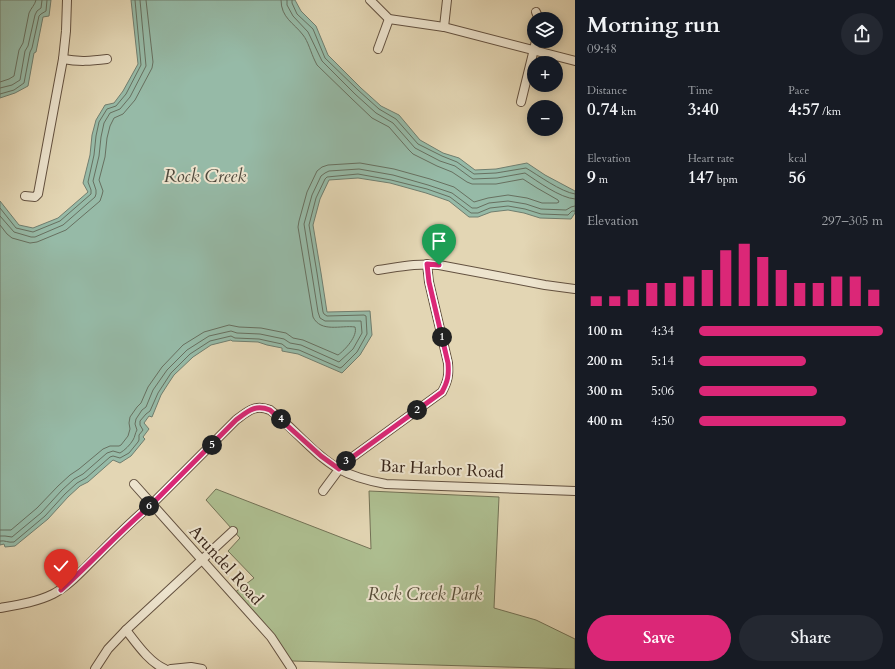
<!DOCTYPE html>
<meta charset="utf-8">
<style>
body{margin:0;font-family:Cardo,serif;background:#242831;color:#f1f3f6;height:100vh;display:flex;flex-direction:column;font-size:15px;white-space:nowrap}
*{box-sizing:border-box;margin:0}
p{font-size:13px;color:#9ea1a6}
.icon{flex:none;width:22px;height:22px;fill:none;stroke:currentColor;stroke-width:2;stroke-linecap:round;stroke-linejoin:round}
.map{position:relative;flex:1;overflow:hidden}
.details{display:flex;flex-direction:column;background:#171b24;width:320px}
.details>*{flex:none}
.buttons{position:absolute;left:527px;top:12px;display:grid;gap:8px}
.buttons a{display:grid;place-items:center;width:36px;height:36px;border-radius:50%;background:#171b24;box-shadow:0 2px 10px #0003;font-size:20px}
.pin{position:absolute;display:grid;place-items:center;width:34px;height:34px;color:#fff;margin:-41px -17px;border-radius:50% 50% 50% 0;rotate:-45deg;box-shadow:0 0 4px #0007}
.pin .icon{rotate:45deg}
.km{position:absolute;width:20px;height:20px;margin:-10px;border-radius:50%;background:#222;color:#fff;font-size:11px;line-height:20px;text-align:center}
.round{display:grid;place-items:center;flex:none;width:42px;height:42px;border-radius:21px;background:#242831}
.summary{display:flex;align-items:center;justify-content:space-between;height:68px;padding:0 12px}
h1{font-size:22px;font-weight:700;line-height:30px}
.metrics{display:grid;grid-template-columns:repeat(3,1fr);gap:6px;height:68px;padding:4px 12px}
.metrics div{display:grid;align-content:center}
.metrics b{font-size:17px;font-weight:700}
.metrics small{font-size:11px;font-weight:400}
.metrics p{font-size:11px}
.chart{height:112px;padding:8px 12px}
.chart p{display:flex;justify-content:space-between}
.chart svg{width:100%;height:72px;margin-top:4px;stroke:#db2777;stroke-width:6}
.button{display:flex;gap:8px;margin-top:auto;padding:8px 12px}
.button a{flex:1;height:46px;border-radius:24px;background:#db2777;color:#fff;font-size:16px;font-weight:700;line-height:46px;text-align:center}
.button a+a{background:#242831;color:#f1f3f6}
ul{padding:0 12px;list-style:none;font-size:13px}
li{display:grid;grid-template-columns:64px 48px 1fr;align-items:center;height:30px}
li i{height:10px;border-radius:5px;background:#db2777}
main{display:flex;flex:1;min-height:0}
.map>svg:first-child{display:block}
</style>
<main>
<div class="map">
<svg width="575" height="669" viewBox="0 0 575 669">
<rect width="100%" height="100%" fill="#e3d6b4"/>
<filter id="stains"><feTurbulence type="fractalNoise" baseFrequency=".005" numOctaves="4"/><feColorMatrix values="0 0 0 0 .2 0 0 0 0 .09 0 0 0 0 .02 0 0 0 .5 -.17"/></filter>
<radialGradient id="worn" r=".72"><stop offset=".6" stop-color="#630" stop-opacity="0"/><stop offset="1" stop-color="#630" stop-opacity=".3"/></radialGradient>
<polygon fill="#aebf91" stroke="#737256" points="216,489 371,549 369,491 499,497 494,608 536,620 575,639 575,669 292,661 234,593 254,578 228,551 240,538 206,500"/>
<g fill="#96baa7" stroke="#707e6f">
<polygon points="0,0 51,0 49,16 43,17 36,52 34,53 28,86 15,93 0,98"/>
<polygon points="131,0 295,0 301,11 316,26 328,55 361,88 381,106 399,115 420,140 443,153 459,158 475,170 496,169 527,163 545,175 575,191 575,213 571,219 540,218 524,213 508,210 491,212 478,217 469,217 449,201 426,193 390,183 358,178 329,180 320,199 313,225 321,273 327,312 370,311 372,335 360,355 342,373 298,354 282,351 282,348 267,345 258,342 232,341 231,340 211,345 193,357 174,375 168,384 161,395 152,417 149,416 144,423 149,429 143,437 145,439 131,456 120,463 113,460 88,482 80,486 68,497 48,519 15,546 5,547 4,544 0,545 0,201 19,225 33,228 58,218 88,192 83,183 90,155 92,135 96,120 105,105 114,103 123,91 138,64"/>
</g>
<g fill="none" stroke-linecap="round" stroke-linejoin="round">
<g stroke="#677060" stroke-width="1">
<path d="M287,0V5L293,16L308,32L322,61L355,94L376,113L393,123L415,148L440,161L455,166L470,177L473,179L497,178L525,173C537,181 560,198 575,199"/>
<path d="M292,0V3L297,14L313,29L325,58L358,90L379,109L396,119L418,144L442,156L457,162L474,174L496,173L526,168C538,175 561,192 575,194"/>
<path d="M0,82L9,79L14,76L19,50L23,43L29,13C31,8 35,5 36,0"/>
<polyline points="0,88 12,85 20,80 25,51 28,46 35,15 37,11 41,8 42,0"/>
<polyline points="0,94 14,90 24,83 30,52 32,48 39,16 41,14 46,11 47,0"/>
<polyline points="0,208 16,228 33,232 60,221 91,194 91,190 88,182 94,155 96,136 99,122 107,109 116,106 126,94 141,65 135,0"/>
<polyline points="0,216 14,232 31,237 35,237 63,225 95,197 96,194 96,190 93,181 99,156 101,137 104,123 110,113 120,109 130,97 146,66 140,0"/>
<polyline points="0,225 7,234 12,238 30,243 37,242 66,230 100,201 102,195 103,191 99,180 105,157 107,138 110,126 114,118 123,114 135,100 152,68 153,62 146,0"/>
<path d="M0,530H11L37,508L58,486L70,475L79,469L103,449L110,446H119L121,445L128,436L130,429L129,423L130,417L137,407L141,403L148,387L162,367L183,345L204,332L229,325L239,327L261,328L286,333L293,338L303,340L338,355C345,350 358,336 355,327C341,325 321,333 313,317L298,227L299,221L307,192L317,171L322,167L328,165L360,163L394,169L430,179L454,187L474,202L488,198L508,195L527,198L542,203H557L559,202L558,200L537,188L523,179L496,184H472L467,182L452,172L437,166L413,154L409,150L389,127L372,118L351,98L317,65L315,61C311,53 308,41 303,35C294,23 281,18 281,0"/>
<path d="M0,536H5L12,537L41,513L62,490L74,479L83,474L107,453L113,451L120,453C125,450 130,445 133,440C135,437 135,433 137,430L135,424L136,419L142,410L146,407L153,390L167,370L187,350L209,336L231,331L237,333L260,334L284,339L290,343L301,345L339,362L353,349L362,333L361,321H325L320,318L318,312L304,224L312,195L321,176L325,173L329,171L359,169L393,175L428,185L452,193L472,208H477L489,203L508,201L526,204L541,209L566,210L571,207L575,206"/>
<path d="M0,541C5,540 8,543 14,542L45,516L65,494L77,483L86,478L110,457L113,456L120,458L129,453L138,442L139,440V435L143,430L140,425V421L146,414L150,411L158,393L171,373L190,354L210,341L231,336L235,338L259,339L268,341L282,344L287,348L299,350L340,368L342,367L357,352L367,334L366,316L364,315L327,316L324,314L323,312L317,273L309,225L316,198L325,179L327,177L358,174L391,180L427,189L450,197L471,213H478L490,208L508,206L525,209L541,214L568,215L572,211H575"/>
</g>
<g stroke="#635140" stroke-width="10">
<g id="minor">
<polyline points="370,0 389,19 444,27 575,61"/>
<polyline points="536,12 539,19"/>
<polyline points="444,27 447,0"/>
<polyline points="378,49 389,19"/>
<path d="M63,59C79,62 91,61 107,59"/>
<polyline points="521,102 536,41"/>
<polyline points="25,196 35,197 38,194 63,59 66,31 67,0"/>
<path d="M378,270C399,267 418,263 439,265L545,285L575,289"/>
<polyline points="134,484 271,637 292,669"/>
<path d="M323,491L343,464L442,392C448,381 449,375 448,363L429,282L427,264"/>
<path d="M0,608C17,605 37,602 53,594C67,587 79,574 90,563C110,543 130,522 152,504L236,420C248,411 255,404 270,410C294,428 313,454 339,469C353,477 369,481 386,484L575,491"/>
<path d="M126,630C137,644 149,662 165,669"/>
<polyline points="95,669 108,649 126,630 233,531"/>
<polyline points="171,669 191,667 202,669"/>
</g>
</g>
<use href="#minor" stroke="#ede4ce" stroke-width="8"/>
</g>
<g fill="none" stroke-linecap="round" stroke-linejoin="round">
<g stroke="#fff" stroke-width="8">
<path id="route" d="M61,590C92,562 120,531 152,504L236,420C248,411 255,404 270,410L321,456L339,469L343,464L442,392C448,381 449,375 448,363L429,282L427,264L439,265"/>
</g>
<use href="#route" stroke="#db2777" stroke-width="5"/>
</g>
<g text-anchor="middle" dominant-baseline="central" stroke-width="4" stroke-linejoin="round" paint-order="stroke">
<g font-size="17" fill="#38251a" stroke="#ede4ce">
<text transform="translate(442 469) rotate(3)">Bar Harbor Road</text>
<text transform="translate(226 565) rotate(48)">Arundel Road</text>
</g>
<g font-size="17" font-style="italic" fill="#564c38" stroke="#ede4ce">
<text x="425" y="594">Rock Creek Park</text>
</g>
<g font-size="18" font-style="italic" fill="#504a3d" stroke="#ede4ce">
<text x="205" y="176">Rock Creek</text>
</g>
</g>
<rect width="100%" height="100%" filter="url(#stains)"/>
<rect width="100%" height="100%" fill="url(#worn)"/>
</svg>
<div class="buttons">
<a><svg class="icon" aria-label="layers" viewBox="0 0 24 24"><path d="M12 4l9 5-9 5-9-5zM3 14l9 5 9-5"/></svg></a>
<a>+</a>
<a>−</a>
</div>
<div class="pin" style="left:439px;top:265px;background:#1e9e55"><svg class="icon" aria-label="arrive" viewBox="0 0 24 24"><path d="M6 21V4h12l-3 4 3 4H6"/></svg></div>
<div class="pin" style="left:61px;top:590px;background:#d93025"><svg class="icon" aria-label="check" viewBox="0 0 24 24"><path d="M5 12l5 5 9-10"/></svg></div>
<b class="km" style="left:442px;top:337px">1</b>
<b class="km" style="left:417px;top:410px">2</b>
<b class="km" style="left:346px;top:461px">3</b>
<b class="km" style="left:281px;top:419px">4</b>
<b class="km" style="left:212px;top:445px">5</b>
<b class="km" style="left:149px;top:506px">6</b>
</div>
<section class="details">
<div class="summary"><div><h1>Morning run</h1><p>09:48</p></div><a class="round"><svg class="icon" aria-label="share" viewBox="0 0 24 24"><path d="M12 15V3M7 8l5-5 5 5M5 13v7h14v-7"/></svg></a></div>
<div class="metrics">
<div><p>Distance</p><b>0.74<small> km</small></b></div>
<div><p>Time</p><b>3:40</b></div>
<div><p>Pace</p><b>4:57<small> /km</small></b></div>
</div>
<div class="metrics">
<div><p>Elevation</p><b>9<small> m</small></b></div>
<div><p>Heart rate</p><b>147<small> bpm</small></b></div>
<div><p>kcal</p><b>56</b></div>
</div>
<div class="chart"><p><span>Elevation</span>297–305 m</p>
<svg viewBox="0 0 160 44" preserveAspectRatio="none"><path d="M5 44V38M15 44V38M25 44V34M35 44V30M45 44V30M55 44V26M65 44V22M75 44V10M85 44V6M95 44V14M105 44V22M115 44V30M125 44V30M135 44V26M145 44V26M155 44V34"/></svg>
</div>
<ul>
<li><b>100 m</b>4:34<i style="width:100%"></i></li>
<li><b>200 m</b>5:14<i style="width:58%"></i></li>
<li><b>300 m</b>5:06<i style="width:64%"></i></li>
<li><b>400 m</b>4:50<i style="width:80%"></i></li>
</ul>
<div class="button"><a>Save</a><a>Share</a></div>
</section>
</main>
